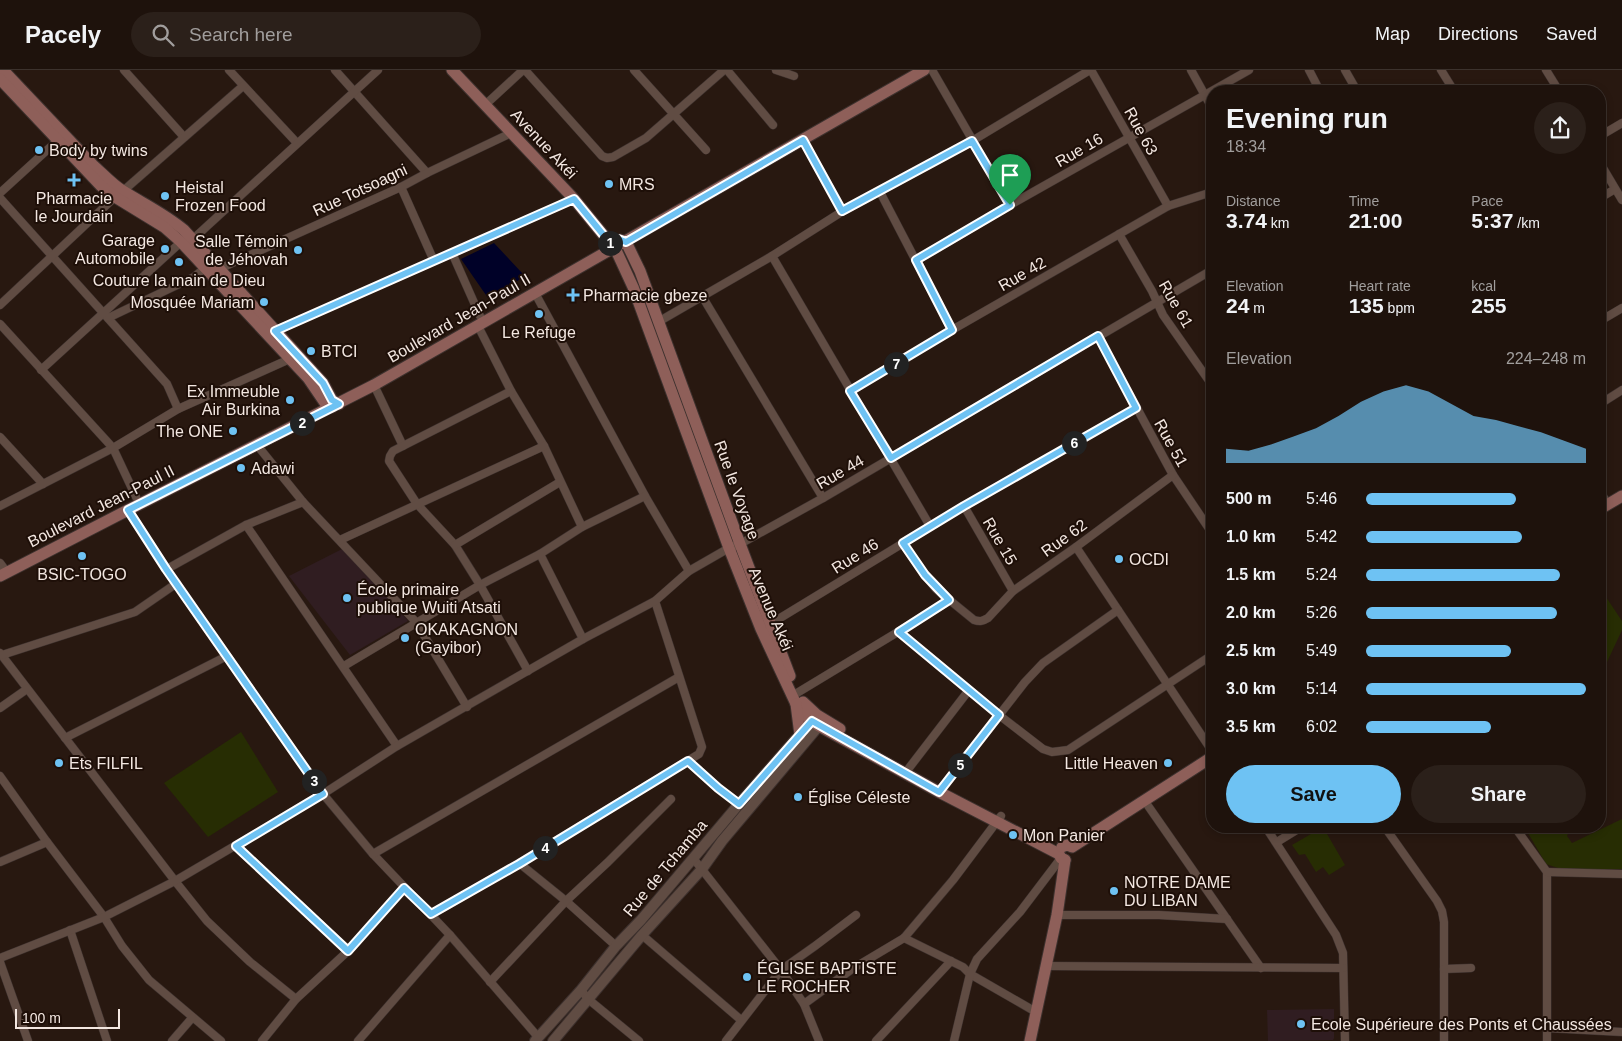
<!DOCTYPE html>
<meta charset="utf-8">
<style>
body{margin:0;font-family:Arial,sans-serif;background:#2b201a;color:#f1f3f6;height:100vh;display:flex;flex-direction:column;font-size:19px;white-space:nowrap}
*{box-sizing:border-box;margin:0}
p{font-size:16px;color:#a19e9d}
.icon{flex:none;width:28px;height:28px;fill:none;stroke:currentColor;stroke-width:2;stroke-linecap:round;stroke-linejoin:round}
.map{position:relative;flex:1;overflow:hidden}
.sheet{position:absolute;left:1206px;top:15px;width:400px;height:748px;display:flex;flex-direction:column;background:#1e120c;border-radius:20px;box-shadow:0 2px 8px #0003,0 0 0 1px #3c322d}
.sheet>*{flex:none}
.scale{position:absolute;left:15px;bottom:12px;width:105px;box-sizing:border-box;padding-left:5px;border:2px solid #f3e7e1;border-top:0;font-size:14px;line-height:18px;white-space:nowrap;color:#f3e7e1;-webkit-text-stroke:4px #1e0f08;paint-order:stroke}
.pin{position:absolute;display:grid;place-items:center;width:42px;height:42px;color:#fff;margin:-51px -21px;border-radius:50% 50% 50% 0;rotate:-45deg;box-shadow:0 0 5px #0007}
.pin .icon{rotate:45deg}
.km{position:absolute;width:25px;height:25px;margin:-12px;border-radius:50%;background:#222;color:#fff;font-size:14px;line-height:25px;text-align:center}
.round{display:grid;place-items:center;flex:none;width:52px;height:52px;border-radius:26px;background:#2b201a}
.overview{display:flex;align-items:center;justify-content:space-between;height:85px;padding:0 20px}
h1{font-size:28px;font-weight:600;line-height:38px}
.stats{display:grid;grid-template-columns:repeat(3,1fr);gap:8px;height:85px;padding:5px 20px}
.stats div{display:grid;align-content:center}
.stats b{font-size:21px;font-weight:600}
.stats small{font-size:14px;font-weight:400}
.stats p{font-size:14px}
.chart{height:140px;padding:10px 20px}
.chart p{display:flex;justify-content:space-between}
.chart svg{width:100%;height:90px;margin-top:5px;fill:#6ec2f3;opacity:.7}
.action{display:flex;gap:10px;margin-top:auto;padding:10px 20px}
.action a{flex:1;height:58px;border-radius:30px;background:#6ec2f3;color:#111;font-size:20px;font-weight:600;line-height:58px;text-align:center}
.action a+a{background:#2b201a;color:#f1f3f6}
ul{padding:0 20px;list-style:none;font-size:16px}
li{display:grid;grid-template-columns:80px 60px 1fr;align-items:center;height:38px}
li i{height:12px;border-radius:6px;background:#6ec2f3}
header{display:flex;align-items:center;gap:30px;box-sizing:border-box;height:70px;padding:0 25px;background:#1e120c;border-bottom:1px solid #3c322d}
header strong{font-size:24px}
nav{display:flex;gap:28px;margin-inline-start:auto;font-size:18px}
.search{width:350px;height:45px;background:#2b201a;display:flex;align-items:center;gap:12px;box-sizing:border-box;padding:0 18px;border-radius:28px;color:#a19e9d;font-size:19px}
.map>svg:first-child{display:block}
</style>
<header>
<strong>Pacely</strong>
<div class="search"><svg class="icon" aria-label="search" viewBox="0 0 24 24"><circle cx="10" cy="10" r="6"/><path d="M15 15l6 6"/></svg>Search here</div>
<nav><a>Map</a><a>Directions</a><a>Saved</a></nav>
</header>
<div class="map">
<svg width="1622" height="971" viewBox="0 0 1622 971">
<rect width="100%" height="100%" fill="#281810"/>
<g fill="#301d21">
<polygon points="344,478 408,551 350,585 289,506"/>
<polygon points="1334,939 1334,968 1333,970 1268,971 1267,940"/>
</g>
<g fill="#272d03">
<polygon points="1600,518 1622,551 1622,560 1607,592 1600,584"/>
<polygon points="241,662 278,722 208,767 164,713"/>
<polygon points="1622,749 1622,799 1561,799 1546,794 1524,756 1571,756 1567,766 1572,773"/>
<polygon points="1323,757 1345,795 1329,805 1323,797 1316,802 1305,784 1299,785 1292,775"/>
</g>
<polygon fill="#000128" points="494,173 523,204 519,210 488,228 461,189"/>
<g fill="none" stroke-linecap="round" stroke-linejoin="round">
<g stroke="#3d312e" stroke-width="9">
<g id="minor">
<polyline points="124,0 184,67"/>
<polyline points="229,0 297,73"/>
<polyline points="335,0 427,103"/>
<polyline points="525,0 602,86 607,88 613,87 646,68 724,0"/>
<polyline points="634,0 706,80"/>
<polyline points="727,0 773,55"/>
<polyline points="776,0 794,6"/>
<polyline points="932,0 1010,135"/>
<polyline points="1091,0 1168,136"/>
<polyline points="1191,0 1212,38"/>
<polyline points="1309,0 1320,21"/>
<polyline points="1345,0 1357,21"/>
<polyline points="1441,0 1454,21"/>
<polyline points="1546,0 1559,21"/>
<polyline points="485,35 523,0"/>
<polyline points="1600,66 1622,53"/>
<polyline points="803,70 843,141"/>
<polyline points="1600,93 1622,130"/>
<polyline points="401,117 434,191"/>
<polyline points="123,121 243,16"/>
<polyline points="880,122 952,260"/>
<polyline points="0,123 57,71"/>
<polyline points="0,128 167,314 178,339"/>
<polyline points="1600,128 1615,119"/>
<polyline points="1119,164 1152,221 1163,245 1212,315"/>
<polyline points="193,169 378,0"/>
<polyline points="772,186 930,456"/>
<polyline points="916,191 1010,135 1249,0"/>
<polyline points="219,199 401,117 427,103 511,63"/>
<polyline points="535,223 645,426 689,501"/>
<polyline points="702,226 823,428"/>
<polyline points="0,235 115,127"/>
<polyline points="480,246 452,183 574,129"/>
<polyline points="108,248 194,207 206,197"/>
<polyline points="1600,251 1622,238"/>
<polyline points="658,252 772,186 843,141 972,71 1090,0"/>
<polyline points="0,254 113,378 136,427"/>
<polyline points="478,256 511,321 544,376 582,457"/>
<polyline points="275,261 452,183"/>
<polyline points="1098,266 1173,405 1212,463"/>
<polyline points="41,300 181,172"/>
<polyline points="374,315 403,376"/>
<polyline points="511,321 393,381 390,386 389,391 417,434 455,475 480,515 528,601"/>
<polyline points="850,321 952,260 1168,136 1212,122"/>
<polyline points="1600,334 1622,320"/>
<polyline points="0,367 43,414"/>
<polyline points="257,375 303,432 416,552 467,637"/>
<polyline points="1600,421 1608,435"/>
<polyline points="0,436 113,378 178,339 292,288"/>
<polyline points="964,436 1013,521"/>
<polyline points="128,440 167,499 323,724 373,784 450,865 538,967"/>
<polyline points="246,455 397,676"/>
<polyline points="340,470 544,376"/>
<path d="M903,473L925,505L936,519L974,550C980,552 983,551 988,548L1013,521L1076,477L1173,405"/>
<polyline points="455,475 560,412"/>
<polyline points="1076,477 1212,681"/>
<polyline points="540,484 583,569"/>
<polyline points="0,493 3,497"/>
<polyline points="167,499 246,455 303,432"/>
<polyline points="767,556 964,436 1136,338"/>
<polyline points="899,562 999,645 1043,679 1052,682 1068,680 1212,585"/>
<polyline points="0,583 175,811 207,851 250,892 296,929"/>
<polyline points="2,585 135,542 177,513"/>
<polyline points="344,596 480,515 540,484 582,457 645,426"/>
<polyline points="791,624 797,623 949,531"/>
<polyline points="0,638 27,619"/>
<polyline points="65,668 227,586"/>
<polyline points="688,691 718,718 739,734"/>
<polyline points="909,698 969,620"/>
<polyline points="0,706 47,772 104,847 122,876 149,910 221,971"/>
<polyline points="939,722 1025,612 1043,593 1118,540"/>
<polyline points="1144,730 1261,898"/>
<polyline points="1265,756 1336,865 1343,883 1345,971"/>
<polyline points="1384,756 1437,831 1442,841 1444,852 1444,971"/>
<polyline points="1514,756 1547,802 1547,971"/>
<polyline points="1277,772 1303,756"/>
<polyline points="236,775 348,881"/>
<polyline points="373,784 679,607"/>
<polyline points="693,788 781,900 804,934 819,971"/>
<polyline points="0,792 47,772"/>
<polyline points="519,793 566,831 616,876"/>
<polyline points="1547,802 1622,804"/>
<polyline points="431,845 519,793 699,684 702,677 655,531"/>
<polyline points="1057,845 1159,845 1227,849"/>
<polyline points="70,860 107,971"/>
<polyline points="642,865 741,950"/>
<polyline points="904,868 963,897 970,904 1036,942"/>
<polyline points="0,888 104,847 175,811 323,724 397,676 583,569 655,531 689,501 729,478 740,474 823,428 1212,200"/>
<polyline points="0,892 28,971"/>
<polyline points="1046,896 1343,898"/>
<polyline points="1444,899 1471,898"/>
<polyline points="490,912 566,831 608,792 671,729"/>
<polyline points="581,920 588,929 639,971"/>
<polyline points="804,934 852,899 904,868 953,810 1001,746"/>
<polyline points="1548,958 1622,962"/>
<polyline points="172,971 192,948"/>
<polyline points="262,971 296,929 348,881 404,818"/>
<polyline points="358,971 450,865"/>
<polyline points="726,971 781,900 815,876 856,845"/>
<polyline points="876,971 951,891"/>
<polyline points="954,971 970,904 977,889 1020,842 1061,788"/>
</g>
</g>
<g stroke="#3d312e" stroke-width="12">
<g id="tertiary">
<polyline points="535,971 581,920 616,876 641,850 739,734 817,645"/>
<polyline points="553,971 642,865 702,799 722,771 823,651"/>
</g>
</g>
<g stroke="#3d312e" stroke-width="13">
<g id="secondary">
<path d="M3,0L93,95C103,104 112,114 123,121C144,134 165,144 184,160L323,313L332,330L339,334"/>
<polyline points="452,0 574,129 610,173"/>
<polyline points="0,9 101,116 115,127 164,157 181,172 308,308 325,333 332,337"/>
<polyline points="620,170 626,172 640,201 740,474 790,606"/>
<polyline points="609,175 615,178 633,217 729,478 761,559 796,634 809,649 819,656 939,722 1059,784 1061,788 1065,790"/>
<polyline points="1600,439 1622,426"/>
<polyline points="0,506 128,440 374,315 924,0"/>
<polyline points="803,632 817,645 840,659"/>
<polyline points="796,634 800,665"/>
<polyline points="1062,777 1067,775 1072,777 1212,687"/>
<polyline points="1030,971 1057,845 1065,790"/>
</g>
</g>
<use href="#minor" stroke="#604c43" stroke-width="8"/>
<use href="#tertiary" stroke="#604c43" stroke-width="10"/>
<use href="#secondary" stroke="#8e5f59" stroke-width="11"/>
</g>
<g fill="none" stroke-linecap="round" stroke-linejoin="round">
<g stroke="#fff" stroke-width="10">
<polygon id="route" points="803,70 842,141 972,71 1010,135 916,190 952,260 850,321 891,388 1098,266 1136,338 964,436 903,473 925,505 949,530 899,562 999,645 939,722 812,651 739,734 718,718 688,691 519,794 431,844 404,818 348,881 236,776 323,724 166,499 128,440 339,334 332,330 323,313 275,261 574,129 610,173 618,169 626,172"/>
</g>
<use href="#route" stroke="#6ec2f3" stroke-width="6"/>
</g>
<g fill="#6ec2f3" stroke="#1e0f08" stroke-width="2">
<circle cx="39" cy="80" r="5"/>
<path d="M71.5 102.5h5v5h5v5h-5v5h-5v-5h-5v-5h5z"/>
<circle cx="609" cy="114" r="5"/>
<circle cx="165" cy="126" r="5"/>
<circle cx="165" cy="179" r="5"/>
<circle cx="298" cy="180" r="5"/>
<circle cx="179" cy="192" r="5"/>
<path d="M570.5 217.5h5v5h5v5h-5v5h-5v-5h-5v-5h5z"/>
<circle cx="264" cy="232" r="5"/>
<circle cx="539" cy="244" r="5"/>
<circle cx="311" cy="281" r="5"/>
<circle cx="290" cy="330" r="5"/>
<circle cx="233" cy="361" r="5"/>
<circle cx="241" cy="398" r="5"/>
<circle cx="82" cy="486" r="5"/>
<circle cx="1119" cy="489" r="5"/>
<circle cx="347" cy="528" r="5"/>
<circle cx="405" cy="568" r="5"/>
<circle cx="59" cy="693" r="5"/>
<circle cx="1168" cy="693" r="5"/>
<circle cx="798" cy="727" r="5"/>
<circle cx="1013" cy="765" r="5"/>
<circle cx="1114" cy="821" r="5"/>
<circle cx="747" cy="907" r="5"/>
<circle cx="1301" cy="954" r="5"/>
</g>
<g text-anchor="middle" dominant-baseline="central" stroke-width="4" stroke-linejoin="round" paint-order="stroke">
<g font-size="16" fill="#f3e7e1" stroke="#1e0f08">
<text transform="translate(1141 61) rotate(61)">Rue 63</text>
<text transform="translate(544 74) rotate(47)">Avenue Akéi</text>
<text transform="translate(1079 80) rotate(-30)">Rue 16</text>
<text transform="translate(360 120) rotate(-25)">Rue Totsoagni</text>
<text transform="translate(1022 204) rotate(-30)">Rue 42</text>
<text transform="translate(1176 234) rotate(60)">Rue 61</text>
<text transform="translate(459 248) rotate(-30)">Boulevard Jean-Paul II</text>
<text transform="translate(1171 373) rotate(61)">Rue 51</text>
<text transform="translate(840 402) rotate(-30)">Rue 44</text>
<text transform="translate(737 420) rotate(70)">Rue le Voyage</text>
<text transform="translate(101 436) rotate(-27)">Boulevard Jean-Paul II</text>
<text transform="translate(1064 468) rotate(-36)">Rue 62</text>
<text transform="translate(1000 471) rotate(60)">Rue 15</text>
<text transform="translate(855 486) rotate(-32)">Rue 46</text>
<text transform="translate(771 539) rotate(67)">Avenue Akéi</text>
<text transform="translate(665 798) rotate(-50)">Rue de Tchamba</text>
</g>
<g font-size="16" fill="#f3e7e1" stroke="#1e0f08" text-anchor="start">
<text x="49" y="80">Body by twins</text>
<text x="619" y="114">MRS</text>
<text x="175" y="117">Heistal<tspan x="175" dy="18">Frozen Food</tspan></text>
<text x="74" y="128" text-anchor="middle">Pharmacie<tspan x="74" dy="18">le Jourdain</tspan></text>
<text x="155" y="170" text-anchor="end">Garage<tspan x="155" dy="18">Automobile</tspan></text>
<text x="288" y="171" text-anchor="end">Salle Témoin<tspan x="288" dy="18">de Jéhovah</tspan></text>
<text x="179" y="210" text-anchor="middle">Couture la main de Dieu</text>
<text x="583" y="225">Pharmacie gbeze</text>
<text x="254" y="232" text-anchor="end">Mosquée Mariam</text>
<text x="539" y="262" text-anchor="middle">Le Refuge</text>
<text x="321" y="281">BTCI</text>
<text x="280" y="321" text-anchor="end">Ex Immeuble<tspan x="280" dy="18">Air Burkina</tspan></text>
<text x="223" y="361" text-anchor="end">The ONE</text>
<text x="251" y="398">Adawi</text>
<text x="1129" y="489">OCDI</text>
<text x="82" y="504" text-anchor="middle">BSIC-TOGO</text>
<text x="357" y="519">École primaire<tspan x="357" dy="18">publique Wuiti Atsati</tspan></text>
<text x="415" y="559">OKAKAGNON<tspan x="415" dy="18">(Gayibor)</tspan></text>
<text x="69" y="693">Ets FILFIL</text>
<text x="1158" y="693" text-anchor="end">Little Heaven</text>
<text x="808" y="727">Église Céleste</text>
<text x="1023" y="765">Mon Panier</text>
<text x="1124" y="812">NOTRE DAME<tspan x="1124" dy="18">DU LIBAN</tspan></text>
<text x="757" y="898">ÉGLISE BAPTISTE<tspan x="757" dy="18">LE ROCHER</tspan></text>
<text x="1311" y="954">Ecole Supérieure des Ponts et Chaussées</text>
</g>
</g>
</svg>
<div class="scale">100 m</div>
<div class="pin" style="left:1010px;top:135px;background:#1e9e55"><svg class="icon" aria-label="arrive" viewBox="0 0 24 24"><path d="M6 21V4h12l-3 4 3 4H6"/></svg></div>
<b class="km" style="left:610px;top:173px">1</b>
<b class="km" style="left:302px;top:353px">2</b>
<b class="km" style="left:314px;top:711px">3</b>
<b class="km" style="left:545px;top:778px">4</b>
<b class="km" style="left:960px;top:695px">5</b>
<b class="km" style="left:1074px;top:373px">6</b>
<b class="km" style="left:896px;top:294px">7</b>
<section class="sheet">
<div class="overview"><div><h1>Evening run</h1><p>18:34</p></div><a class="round"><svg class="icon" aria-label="share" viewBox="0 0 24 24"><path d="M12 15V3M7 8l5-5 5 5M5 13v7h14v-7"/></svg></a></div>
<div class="stats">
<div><p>Distance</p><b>3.74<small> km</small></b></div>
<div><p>Time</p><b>21:00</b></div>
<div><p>Pace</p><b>5:37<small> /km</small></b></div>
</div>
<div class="stats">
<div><p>Elevation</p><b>24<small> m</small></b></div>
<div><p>Heart rate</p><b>135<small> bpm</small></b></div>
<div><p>kcal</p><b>255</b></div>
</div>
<div class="chart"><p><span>Elevation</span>224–248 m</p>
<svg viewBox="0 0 160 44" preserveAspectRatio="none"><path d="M0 44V37L10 38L20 35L30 31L40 27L50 21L60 14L70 9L80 6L90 9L100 15L110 21L120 23L130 26L140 29L150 33L160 37V44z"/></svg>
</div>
<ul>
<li><b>500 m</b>5:46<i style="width:68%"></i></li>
<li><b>1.0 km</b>5:42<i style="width:71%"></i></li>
<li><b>1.5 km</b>5:24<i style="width:88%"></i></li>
<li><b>2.0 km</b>5:26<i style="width:87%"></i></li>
<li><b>2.5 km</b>5:49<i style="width:66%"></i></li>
<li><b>3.0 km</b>5:14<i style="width:100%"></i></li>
<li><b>3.5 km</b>6:02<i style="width:57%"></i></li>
</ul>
<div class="action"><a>Save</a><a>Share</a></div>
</section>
</div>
